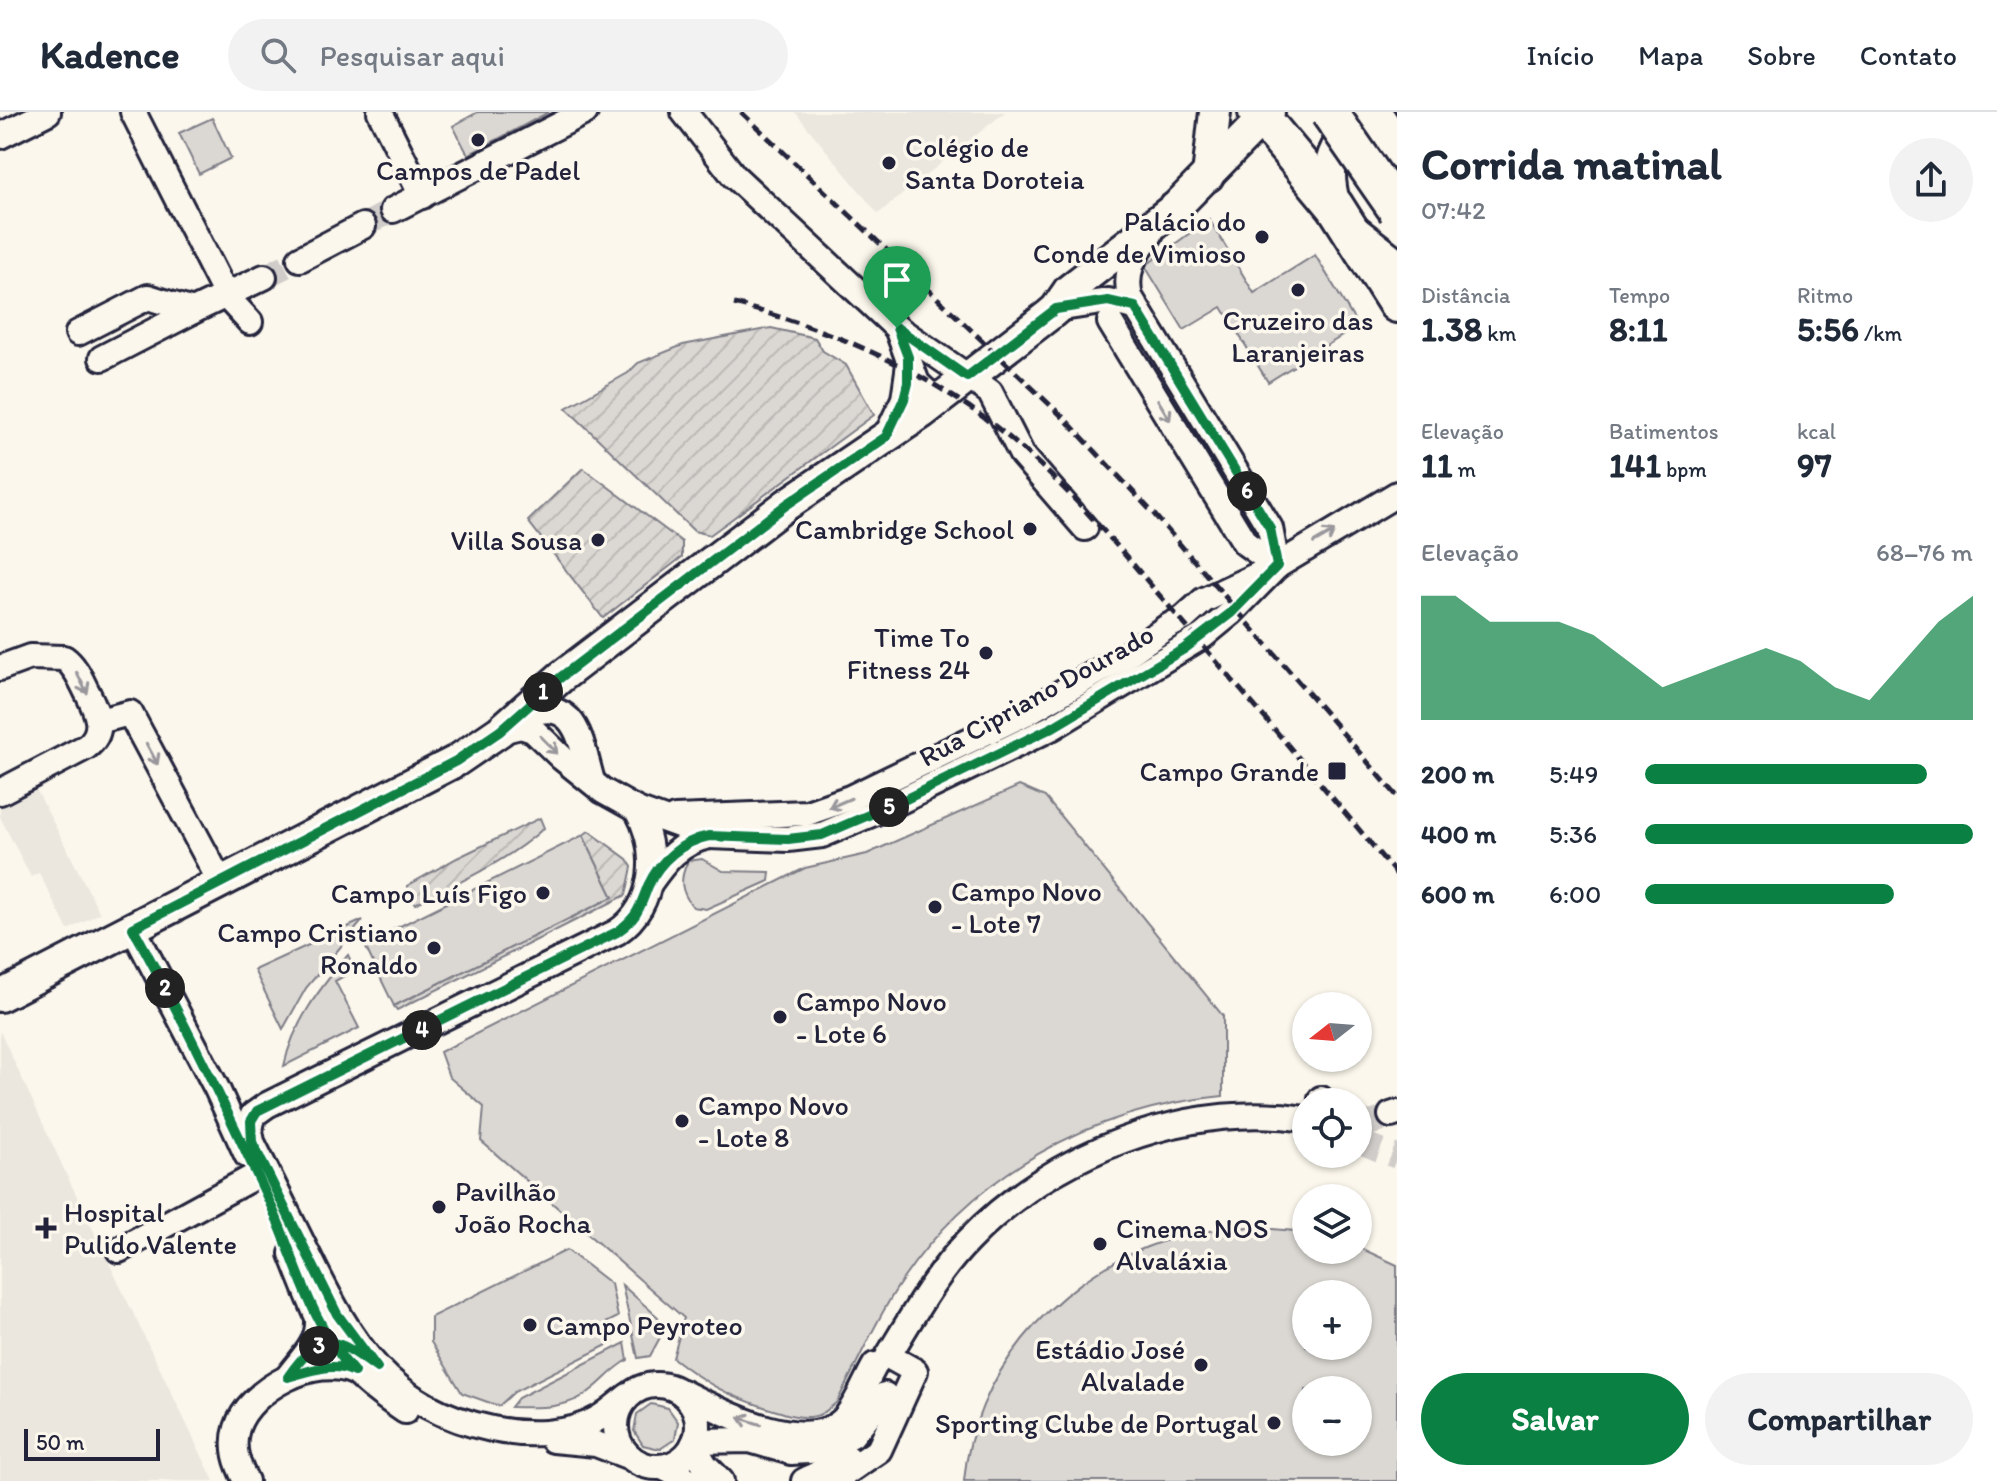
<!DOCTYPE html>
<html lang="pt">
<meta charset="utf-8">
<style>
body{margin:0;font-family:Itim,sans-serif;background:#f2f2f3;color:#1f2937;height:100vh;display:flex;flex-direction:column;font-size:30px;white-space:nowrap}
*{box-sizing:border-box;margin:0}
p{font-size:26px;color:#747a83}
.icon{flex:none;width:44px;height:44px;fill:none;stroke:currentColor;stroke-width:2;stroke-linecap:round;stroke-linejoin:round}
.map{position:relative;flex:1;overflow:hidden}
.side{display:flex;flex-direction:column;background:#fff;width:600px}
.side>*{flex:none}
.needle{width:52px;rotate:253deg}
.tools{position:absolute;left:1292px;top:880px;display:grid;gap:16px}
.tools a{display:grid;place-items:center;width:80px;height:80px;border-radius:50%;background:#fff;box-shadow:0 2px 6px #0004;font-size:40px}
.scale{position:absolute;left:24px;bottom:20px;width:136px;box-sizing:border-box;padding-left:8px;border:4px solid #22223b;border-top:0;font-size:22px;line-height:28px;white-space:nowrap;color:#22223b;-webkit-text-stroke:6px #fbf7ec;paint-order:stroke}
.pin{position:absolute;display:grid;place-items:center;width:68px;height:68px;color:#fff;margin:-82px -34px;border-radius:50% 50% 50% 0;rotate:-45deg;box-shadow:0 0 8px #0007}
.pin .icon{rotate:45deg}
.km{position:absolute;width:40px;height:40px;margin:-20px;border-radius:50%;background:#222;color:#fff;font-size:22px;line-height:40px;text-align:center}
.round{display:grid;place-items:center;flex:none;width:84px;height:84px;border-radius:42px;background:#f2f2f3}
.summary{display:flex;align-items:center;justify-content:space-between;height:136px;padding:0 24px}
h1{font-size:44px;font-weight:700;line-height:60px}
.figures{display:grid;grid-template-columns:repeat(3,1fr);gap:12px;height:136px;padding:8px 24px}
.figures div{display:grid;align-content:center}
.figures b{font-size:34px;font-weight:700}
.figures small{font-size:22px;font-weight:400}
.figures p{font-size:22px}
.chart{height:224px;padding:16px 24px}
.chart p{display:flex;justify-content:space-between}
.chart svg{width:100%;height:144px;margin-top:8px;fill:#0b8043;opacity:.7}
.action{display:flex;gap:16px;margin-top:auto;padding:16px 24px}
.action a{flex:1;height:92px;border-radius:48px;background:#0b8043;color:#fff;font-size:32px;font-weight:700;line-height:92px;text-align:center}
.action a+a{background:#f2f2f3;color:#1f2937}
ul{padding:0 24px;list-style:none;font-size:26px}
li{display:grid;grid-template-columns:128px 96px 1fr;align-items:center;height:60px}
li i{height:20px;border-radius:10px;background:#0b8043}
header{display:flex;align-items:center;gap:48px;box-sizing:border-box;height:112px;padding:0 40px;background:#fff;border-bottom:2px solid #e0e1e3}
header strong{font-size:38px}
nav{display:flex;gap:44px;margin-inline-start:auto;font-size:28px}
.search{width:560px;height:72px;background:#f2f2f3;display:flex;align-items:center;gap:20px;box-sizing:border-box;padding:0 28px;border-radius:44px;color:#747a83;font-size:30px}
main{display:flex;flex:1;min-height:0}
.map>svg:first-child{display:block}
</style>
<header>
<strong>Kadence</strong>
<div class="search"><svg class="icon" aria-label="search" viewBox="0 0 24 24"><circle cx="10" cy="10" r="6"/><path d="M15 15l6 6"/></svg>Pesquisar aqui</div>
<nav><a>Início</a><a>Mapa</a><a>Sobre</a><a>Contato</a></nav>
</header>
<main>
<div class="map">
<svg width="1397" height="1369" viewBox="0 0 1397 1369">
<defs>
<pattern id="garden-furrows" width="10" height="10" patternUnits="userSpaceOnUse" patternTransform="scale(2)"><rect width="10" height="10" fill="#dbd8d3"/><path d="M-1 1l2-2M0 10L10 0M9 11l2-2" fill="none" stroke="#bcb9b6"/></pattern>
</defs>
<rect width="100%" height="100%" fill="#fbf7ec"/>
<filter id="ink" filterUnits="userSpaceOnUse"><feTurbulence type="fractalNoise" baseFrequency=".0125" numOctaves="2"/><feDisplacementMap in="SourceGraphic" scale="16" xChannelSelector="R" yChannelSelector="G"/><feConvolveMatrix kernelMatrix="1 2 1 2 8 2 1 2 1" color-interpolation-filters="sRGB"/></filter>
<g filter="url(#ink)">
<g fill="#ebe7df">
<polygon points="795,0 1005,0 878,102"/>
<polygon points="35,675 100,801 68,818 39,761 31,765 30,763 0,705 0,693"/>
<polygon points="0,919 70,1070 214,1369 0,1369"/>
</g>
<g fill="#dbd8d3" stroke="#7e7d87" stroke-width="2" fill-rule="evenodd">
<polygon points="478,0 549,0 468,43 453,14"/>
<polygon points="212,6 231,46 199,62 179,21"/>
<polygon points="1209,107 1254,181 1315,143 1358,214 1268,270 1222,195 1184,218 1145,154"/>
<path d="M1019,674L1045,685L1223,904V984C1091,996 970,1063 897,1176C874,1212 857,1252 837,1290C829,1297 821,1304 810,1305C795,1306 781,1300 767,1296C725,1282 708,1273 673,1246L684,1206L481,1029L484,995L449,965L440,940L805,756L867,742Z"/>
<polygon points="583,723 613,785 394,894 364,832"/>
<path d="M702,747L723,759L770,760L769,769L706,797L693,795C680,779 679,767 688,749Z"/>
<polygon points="363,808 306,876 283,917 254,858"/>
<path d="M348,843L355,858L335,869L359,916L284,954C293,911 320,876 348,843Z"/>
<path d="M1249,1115L1306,1120V1138H1358V1135L1397,1153V1369H964C973,1264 1052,1172 1147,1135C1180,1122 1214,1117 1249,1115ZM1306,1182H1358V1234H1306ZM1358,1278V1330H1306V1278Z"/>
<polygon points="567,1138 611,1172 618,1205 604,1212 613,1230 514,1280 499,1294 462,1281 431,1230 431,1205"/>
<polygon points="622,1173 658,1205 664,1218 650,1244 638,1246"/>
<path d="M625,1231L628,1248C614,1256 606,1266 594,1276C571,1297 541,1296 511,1295L518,1286Z"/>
<polygon points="651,1292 668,1296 678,1310 675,1327 660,1337 643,1333 634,1319 637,1302"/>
</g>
<g fill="url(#garden-furrows)" stroke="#7e7d87" stroke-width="2">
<polygon points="771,216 815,226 823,239 846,253 874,303 710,423 694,419 566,296 628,261 638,251 683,233"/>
<polygon points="583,356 682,430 682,445 603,506 528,409"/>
<path d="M540,706L544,716C506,750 460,770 415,792L407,774L457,746Z"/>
<polygon points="589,719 627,747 632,755 626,783 397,898 394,894 613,785 583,723"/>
</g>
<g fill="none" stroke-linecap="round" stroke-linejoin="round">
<g stroke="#d0ccc9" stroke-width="24" stroke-dasharray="24 12" stroke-linecap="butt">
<polyline points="363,114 393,98"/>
<polyline points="264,165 300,147"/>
<polyline points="1358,1009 1372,1011 1391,1003"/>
<polyline points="1358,1029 1397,1045"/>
</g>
<g stroke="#22223b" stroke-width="30">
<g id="minor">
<polyline points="133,0 227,185 250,210"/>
<polyline points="380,0 422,84"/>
<polyline points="684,0 734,64 897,216 990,280 1022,343 1085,416"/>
<polyline points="0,24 48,0"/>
<polyline points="393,98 585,0"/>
<path d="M1150,123C1134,142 1124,160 1130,185L1270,416L1277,454"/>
<polyline points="300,147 363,114"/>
<polyline points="1056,197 1108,189 1135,195"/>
<polyline points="1110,210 1245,431 1277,454"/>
<polyline points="897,216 917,271 930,283 943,282 950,278"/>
<polyline points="78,221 148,185 193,199 264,165"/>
<polyline points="102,246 193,199"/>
<polyline points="886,325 904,287 909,252"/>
<path d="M0,556L30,545L64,546C75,554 80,566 86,578C96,598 108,619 86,635L0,680"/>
<path d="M519,606C576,579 580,627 592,669"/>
<polyline points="99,609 130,601 221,771"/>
<polyline points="500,619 521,614 533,618 562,646 603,679 637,698 709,724 788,727 822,723 888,695 1053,615 1203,524 1231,501 1277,454"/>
<polyline points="675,706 807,701 850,686 1026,601 1125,544 1167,515 1184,506 1204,488 1277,454 1397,382"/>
<path d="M649,772C665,749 680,730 709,724"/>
<polyline points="133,816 217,977 247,1043"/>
<polyline points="1321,990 1321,987"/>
<polyline points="1391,1003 1397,1001"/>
<polyline points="119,1138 257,1063"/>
<path d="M292,1142C324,1222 330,1249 405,1299"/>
<path d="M288,1265C301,1247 319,1232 318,1209"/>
<circle cx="657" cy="1314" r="41"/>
<path d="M682,1280C722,1300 806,1345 844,1307C857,1293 865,1270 875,1253"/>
<path d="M628,1284C619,1291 609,1300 599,1306C569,1324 525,1324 492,1317C388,1295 352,1233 309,1145C290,1107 271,1068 252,1030L250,1019L253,1003L267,993L617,820C657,793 659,737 637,698"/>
<polyline points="553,1328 596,1332 630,1345"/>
<polyline points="695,1329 750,1328 791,1340 824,1338 852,1323 885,1283"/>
<polyline points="693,1333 705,1353 721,1369"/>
<polyline points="662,1355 691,1369"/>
<path d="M246,1369C237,1352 231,1335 237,1316C249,1277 317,1242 354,1260"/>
<polyline points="804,1369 848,1346"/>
<path d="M834,1369L879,1338L915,1259L888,1244C912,1205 935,1163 968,1129C1052,1041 1185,989 1306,1007"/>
</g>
</g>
<g stroke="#22223b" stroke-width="36">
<g id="major">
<polyline points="1208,64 1215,0"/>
<path d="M1335,94C1323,49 1333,42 1355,5"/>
<polyline points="1356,120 1397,152"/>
<polyline points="0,884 456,649 500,619 561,565 786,393 923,300 1049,203 1056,197 1069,178 1177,94 1269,0"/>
</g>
</g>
<g stroke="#22223b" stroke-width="42">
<g id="highway">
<polyline points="1257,0 1335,94 1397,192"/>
<polyline points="1372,0 1397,37"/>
</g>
</g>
<use href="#minor" stroke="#fbf7ec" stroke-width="24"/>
<use href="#major" stroke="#fbf7ec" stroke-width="30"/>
<use href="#highway" stroke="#fbf7ec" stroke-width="36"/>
<g stroke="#22223b" stroke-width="5" stroke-dasharray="12 6" stroke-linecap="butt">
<polyline points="741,0 1065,307 1153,401 1397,684"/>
<path d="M734,192C813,212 888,242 957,287C1042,342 1107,422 1173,499C1248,586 1323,674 1397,763"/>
</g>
<g stroke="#22223b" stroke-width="42" stroke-linecap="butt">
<polyline id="highway-bridge" points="1329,0 1397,98"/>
</g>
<use href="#highway-bridge" stroke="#fbf7ec" stroke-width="36"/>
</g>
<defs><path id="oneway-shaft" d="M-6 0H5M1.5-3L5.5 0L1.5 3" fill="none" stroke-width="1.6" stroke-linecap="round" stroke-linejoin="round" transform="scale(2)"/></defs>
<g stroke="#99979c">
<use href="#oneway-shaft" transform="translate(1164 298) rotate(59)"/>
<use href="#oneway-shaft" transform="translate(1324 425) rotate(-30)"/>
<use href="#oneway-shaft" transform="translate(82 571) rotate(63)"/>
<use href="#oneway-shaft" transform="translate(549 633) rotate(46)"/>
<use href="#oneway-shaft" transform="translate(152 642) rotate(62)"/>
<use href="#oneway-shaft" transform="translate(840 691) rotate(157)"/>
<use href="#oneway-shaft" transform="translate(750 1309) rotate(-162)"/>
</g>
</g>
<g fill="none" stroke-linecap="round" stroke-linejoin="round" filter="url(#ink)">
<g stroke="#fff" stroke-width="16">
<path id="route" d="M897,216L908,245V271L904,287L886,325L786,393L561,565L500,619L456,649L133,816C183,906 227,998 270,1091C296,1149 311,1213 354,1260C332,1249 311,1259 288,1265C321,1217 335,1225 377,1256L337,1202L252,1030L251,1009L257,999L617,820C638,805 639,797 648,774C659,749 683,729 709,724L788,727L822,723L906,687L1053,615L1184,537L1231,501L1277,454L1270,416L1135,195L1108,189L1056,197L967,265L897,216"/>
</g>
<use href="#route" stroke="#0b8043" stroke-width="10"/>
</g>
<g fill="#22223b" stroke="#fbf7ec" stroke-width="3">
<circle cx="478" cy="28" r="8"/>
<circle cx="889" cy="51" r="8"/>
<circle cx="1262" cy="125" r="8"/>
<circle cx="1298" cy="178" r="8"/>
<circle cx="1030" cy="417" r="8"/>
<circle cx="598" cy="428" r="8"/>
<circle cx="986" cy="541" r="8"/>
<rect x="1327" y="649" width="20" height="20" rx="4"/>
<circle cx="543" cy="781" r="8"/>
<circle cx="935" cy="795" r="8"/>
<circle cx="434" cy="836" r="8"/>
<circle cx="780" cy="905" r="8"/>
<circle cx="682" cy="1009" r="8"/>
<circle cx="439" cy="1095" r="8"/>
<path d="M42 1104h8v8h8v8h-8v8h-8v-8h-8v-8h8z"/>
<circle cx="1100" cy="1132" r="8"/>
<circle cx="530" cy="1213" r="8"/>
<circle cx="1201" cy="1253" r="8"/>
<circle cx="1274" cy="1311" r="8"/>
</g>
<g text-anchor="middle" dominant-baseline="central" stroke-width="7" stroke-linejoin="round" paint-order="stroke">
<g font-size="28" fill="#22223b" stroke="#fbf7ec" text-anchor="end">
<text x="905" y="35" text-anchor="start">Colégio de<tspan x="905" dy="32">Santa Doroteia</tspan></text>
<text x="478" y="58" text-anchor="middle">Campos de Padel</text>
<text x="1246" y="109">Palácio do<tspan x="1246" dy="32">Conde de Vimioso</tspan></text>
<text x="1298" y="208" text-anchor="middle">Cruzeiro das<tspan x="1298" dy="32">Laranjeiras</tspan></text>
<text x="1014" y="417">Cambridge School</text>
<text x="582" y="428">Villa Sousa</text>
<text x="970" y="525">Time To<tspan x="970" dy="32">Fitness 24</tspan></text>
<text x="1319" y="659">Campo Grande</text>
<text x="951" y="779" text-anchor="start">Campo Novo<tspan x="951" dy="32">- Lote 7</tspan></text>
<text x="527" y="781">Campo Luís Figo</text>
<text x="418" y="820">Campo Cristiano<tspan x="418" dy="32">Ronaldo</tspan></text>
<text x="796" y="889" text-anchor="start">Campo Novo<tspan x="796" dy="32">- Lote 6</tspan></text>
<text x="698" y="993" text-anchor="start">Campo Novo<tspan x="698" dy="32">- Lote 8</tspan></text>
<text x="455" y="1079" text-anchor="start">Pavilhão<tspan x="455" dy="32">João Rocha</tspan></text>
<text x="64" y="1100" text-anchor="start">Hospital<tspan x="64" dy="32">Pulido Valente</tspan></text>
<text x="1116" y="1116" text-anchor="start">Cinema NOS<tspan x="1116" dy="32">Alvaláxia</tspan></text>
<text x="546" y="1213" text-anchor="start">Campo Peyroteo</text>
<text x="1185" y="1237">Estádio José<tspan x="1185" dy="32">Alvalade</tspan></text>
<text x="1258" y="1311">Sporting Clube de Portugal</text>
</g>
<g font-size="28" fill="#22223b" stroke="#fbf7ec">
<text transform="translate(1036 583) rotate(-29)">Rua Cipriano Dourado</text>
</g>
</g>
</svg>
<div class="tools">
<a><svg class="needle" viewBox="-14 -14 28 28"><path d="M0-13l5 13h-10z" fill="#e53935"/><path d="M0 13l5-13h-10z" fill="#747a83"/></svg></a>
<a><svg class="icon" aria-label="locate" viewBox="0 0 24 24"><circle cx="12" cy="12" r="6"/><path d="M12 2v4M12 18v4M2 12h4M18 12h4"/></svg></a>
<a><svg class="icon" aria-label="layers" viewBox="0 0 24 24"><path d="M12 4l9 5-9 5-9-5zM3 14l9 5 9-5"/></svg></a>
<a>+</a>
<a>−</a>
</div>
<div class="scale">50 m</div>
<div class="pin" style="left:897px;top:216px;background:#1e9e55"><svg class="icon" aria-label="arrive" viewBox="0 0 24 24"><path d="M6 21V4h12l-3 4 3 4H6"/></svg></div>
<b class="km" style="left:543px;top:580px">1</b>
<b class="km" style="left:165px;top:876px">2</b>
<b class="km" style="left:319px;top:1234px">3</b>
<b class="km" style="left:422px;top:918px">4</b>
<b class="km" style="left:889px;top:695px">5</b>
<b class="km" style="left:1247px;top:379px">6</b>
</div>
<section class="side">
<div class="summary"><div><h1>Corrida matinal</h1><p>07:42</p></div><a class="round"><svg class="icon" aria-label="share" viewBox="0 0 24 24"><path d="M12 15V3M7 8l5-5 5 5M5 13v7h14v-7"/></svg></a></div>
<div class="figures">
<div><p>Distância</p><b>1.38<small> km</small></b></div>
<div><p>Tempo</p><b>8:11</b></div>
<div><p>Ritmo</p><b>5:56<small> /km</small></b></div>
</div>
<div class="figures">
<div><p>Elevação</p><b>11<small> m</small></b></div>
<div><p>Batimentos</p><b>141<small> bpm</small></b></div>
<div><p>kcal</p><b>97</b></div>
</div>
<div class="chart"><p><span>Elevação</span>68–76 m</p>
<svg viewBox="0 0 160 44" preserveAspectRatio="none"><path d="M0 44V6L10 6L20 14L30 14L40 14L50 18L60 26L70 34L80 30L90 26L100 22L110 26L120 34L130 38L140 26L150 14L160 6V44z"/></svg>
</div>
<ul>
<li><b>200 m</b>5:49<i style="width:86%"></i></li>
<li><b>400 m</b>5:36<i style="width:100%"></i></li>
<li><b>600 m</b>6:00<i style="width:76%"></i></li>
</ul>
<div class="action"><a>Salvar</a><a>Compartilhar</a></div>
</section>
</main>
